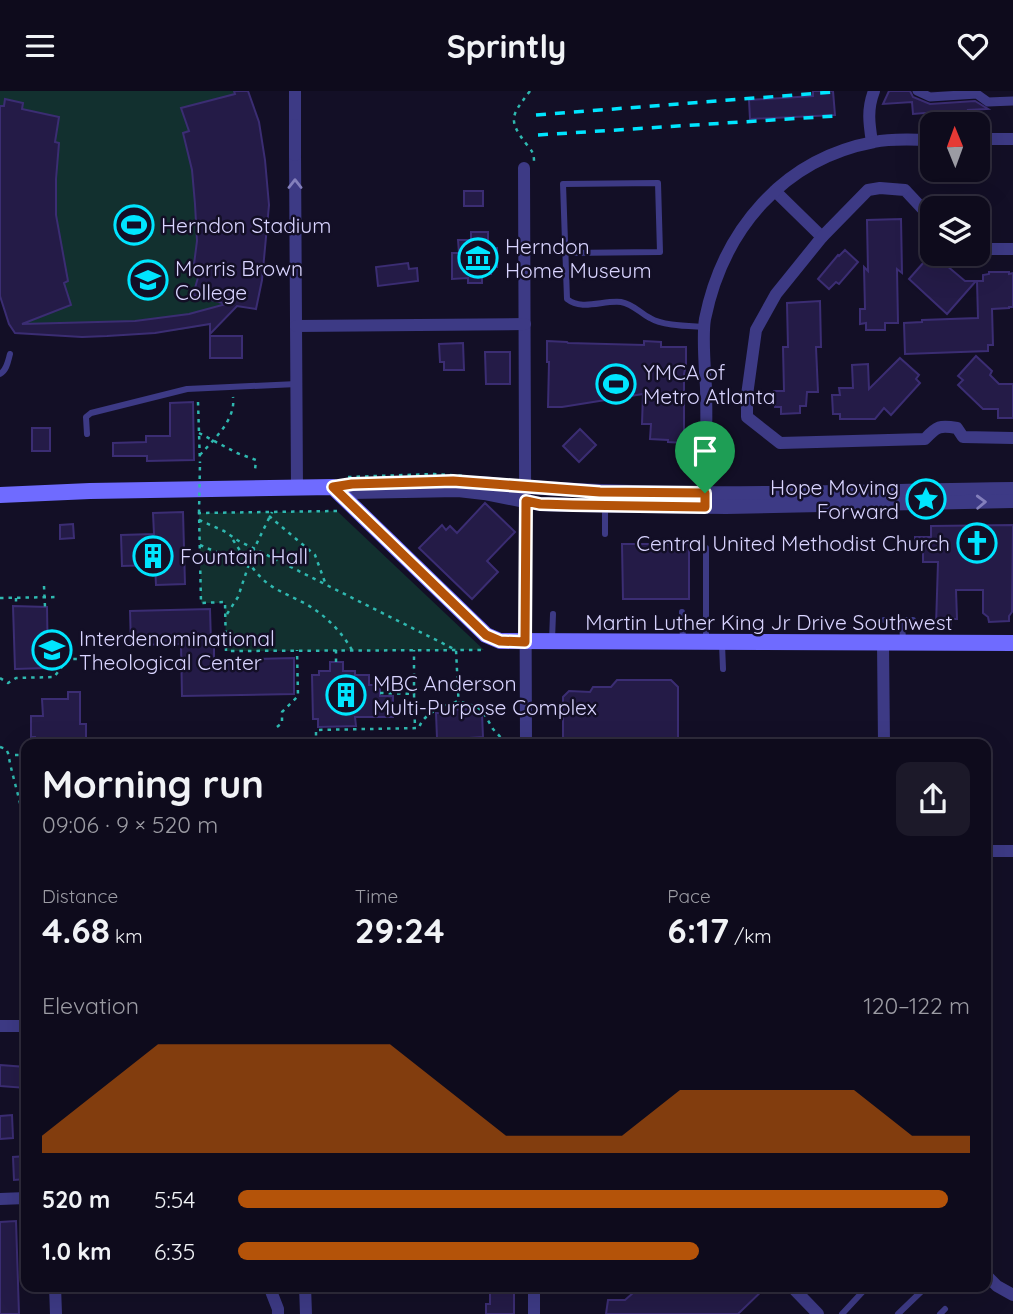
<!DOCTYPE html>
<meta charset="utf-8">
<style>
body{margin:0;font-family:Quicksand,sans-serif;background:#1c1929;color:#f1f3f6;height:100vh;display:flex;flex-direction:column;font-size:26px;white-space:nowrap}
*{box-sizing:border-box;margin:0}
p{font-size:23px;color:#9b9ba3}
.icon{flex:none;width:38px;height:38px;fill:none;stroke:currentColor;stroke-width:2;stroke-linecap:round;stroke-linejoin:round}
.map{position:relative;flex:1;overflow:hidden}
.side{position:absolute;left:21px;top:648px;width:970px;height:553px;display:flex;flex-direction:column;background:#0e0b1c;border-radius:14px;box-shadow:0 7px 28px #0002,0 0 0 2px #2e2b3b}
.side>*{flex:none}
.needle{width:46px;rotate:359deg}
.controls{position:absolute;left:920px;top:21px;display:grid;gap:14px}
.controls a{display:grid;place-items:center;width:70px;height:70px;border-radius:14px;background:#0e0b1c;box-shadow:0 7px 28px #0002,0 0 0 2px #2e2b3b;font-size:35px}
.pin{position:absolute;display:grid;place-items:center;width:60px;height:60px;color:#fff;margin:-72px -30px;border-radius:50% 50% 50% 0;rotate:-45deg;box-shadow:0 0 7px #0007}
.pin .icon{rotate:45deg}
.round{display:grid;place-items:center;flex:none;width:74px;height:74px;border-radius:14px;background:#1c1929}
.summary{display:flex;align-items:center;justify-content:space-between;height:119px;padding:0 21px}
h1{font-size:38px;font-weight:700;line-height:52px}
.figures{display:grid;grid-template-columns:repeat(3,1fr);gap:10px;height:119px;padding:7px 21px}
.figures div{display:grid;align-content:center}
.figures b{font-size:35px;font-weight:700}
.figures small{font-size:19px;font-weight:400}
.figures p{font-size:19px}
.chart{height:196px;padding:14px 21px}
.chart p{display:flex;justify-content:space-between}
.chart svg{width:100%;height:126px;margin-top:7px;fill:#b45309;opacity:.7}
ul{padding:0 21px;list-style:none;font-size:23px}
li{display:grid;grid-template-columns:112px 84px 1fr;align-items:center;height:52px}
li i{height:18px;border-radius:9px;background:#b45309}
header{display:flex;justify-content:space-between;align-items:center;height:91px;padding:0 21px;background:#0e0b1c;font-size:32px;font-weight:700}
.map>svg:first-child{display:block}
</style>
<header><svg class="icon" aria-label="menu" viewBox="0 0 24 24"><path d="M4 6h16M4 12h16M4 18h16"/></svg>Sprintly<svg class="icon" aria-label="heart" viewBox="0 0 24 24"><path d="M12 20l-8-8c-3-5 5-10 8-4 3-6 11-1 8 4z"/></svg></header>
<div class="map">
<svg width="1013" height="1223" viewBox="0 0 1013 1223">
<rect width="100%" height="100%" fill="#130f26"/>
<g fill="#12302f">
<polygon points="0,0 248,0 259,31 269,114 262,189 256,218 237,216 222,231 186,238 155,242 82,246 15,242 11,236 0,205"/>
<polygon points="337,420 484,559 226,560 225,512 201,512 199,422"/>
</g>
<g fill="#241b47" stroke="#3b2d73" stroke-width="2">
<polygon points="234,0 248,0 259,31 265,69 269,114 262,189 256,218 237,215 210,243 210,233 155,242 107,245 82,246 15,242 9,233 0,205 0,15 4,15 5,8 23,12 22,18 59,26 55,51 59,52 56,88 56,124 68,190 64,192 71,214 22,233 135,230 189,223 226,213 193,204 199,183 193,181 197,150 195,113 192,79 183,42 189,40 181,17 235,3"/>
<polygon points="813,0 833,0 835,24 750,28 749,9 813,5"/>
<polygon points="889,0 910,0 913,6 930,13 975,10 988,18 968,19 969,23 937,24 937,21 913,23 912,11 883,13"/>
<rect x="464" y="100" width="19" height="15"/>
<polygon points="901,128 902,182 897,178 898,232 885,232 885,239 866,239 866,232 860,233 860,218 865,218 864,176 868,180 867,129"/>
<polygon points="471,141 488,141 488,158 497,157 497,176 491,176 491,183 482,183 482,192 468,192 468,187 452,188 452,162 459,162 458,149 471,149"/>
<polygon points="845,159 858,171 839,193 836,191 829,198 818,188 838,164 839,165"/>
<polygon points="931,163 945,175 946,174 965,190 976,190 947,223 909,188"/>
<polygon points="408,172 409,178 417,177 418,190 378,195 376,176"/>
<polygon points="989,181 1009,181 1009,183 1013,182 1013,216 1009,216 1009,217 992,218 993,254 988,254 988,260 905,263 904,232 922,231 922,229 978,227 977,190 983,190 983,184 989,183"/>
<polygon points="820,210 821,256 816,256 818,301 807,301 806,315 800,315 800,322 781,323 781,316 775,316 774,300 784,300 783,256 788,256 787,212"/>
<rect x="210" y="245" width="32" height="22"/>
<polygon points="547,250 567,251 568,252 644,254 644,250 661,251 661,256 686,256 686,274 684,283 684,352 668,351 668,349 650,348 651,333 642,333 643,303 562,316 548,316 549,271 547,271"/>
<polygon points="463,252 464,279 444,279 444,271 440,271 439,253"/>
<polygon points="485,261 510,261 510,293 486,293"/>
<polygon points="976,265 992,280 990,284 999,293 1013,293 1013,327 998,327 998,318 983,318 958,294 963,289 958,285"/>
<polygon points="900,267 919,284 916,288 920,292 891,324 884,317 875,328 840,328 840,323 833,323 832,304 840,304 839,297 853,297 852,274 868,273 869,298"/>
<polygon points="193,311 194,369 147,370 147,365 113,365 113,352 146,351 146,345 170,345 170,312"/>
<rect x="32" y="337" width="18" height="23"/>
<polygon points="580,338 596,354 579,371 563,355"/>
<polygon points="485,412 515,441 487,470 498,481 472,508 419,457 442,434 446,439 450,435 457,442"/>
<polygon points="183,421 185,493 156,494 155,474 122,475 121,444 154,443 153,422"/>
<polygon points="73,433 74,447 60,448 60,434"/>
<polygon points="1013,434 1012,521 1009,525 1009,530 989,531 988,526 983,522 983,499 956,499 957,528 951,528 951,535 936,535 938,471 923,471 923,457 915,457 915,446 931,446 931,435"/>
<polygon points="622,453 689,453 689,508 623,508"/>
<polygon points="13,515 47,516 48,577 15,578"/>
<polygon points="210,518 211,552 214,552 214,569 294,567 294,603 182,605 181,553 131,554 130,520"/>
<polygon points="330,571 343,571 343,580 355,580 355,584 369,584 369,594 380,594 380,605 393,605 393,626 355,626 356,635 318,636 318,628 313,628 312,584 319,584 319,580 330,580"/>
<polygon points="617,589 671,589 678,596 678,653 594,653 593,651 568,651 563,646 563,606 569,600 590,601 593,596 611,596"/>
<polygon points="68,601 80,601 80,633 86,633 86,653 35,652 35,646 31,646 31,625 43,625 42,608 68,608"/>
<polygon points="470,618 470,622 482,622 483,646 470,647 470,649 450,650 450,647 437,647 436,622 449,622 449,619"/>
<polygon points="0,974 26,976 26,997 0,995"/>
<polygon points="12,1024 13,1047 0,1048 0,1025"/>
<polygon points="26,1065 26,1088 14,1089 13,1066"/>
<polygon points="16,1130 19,1223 0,1223 0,1131"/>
<polygon points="641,1195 767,1195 738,1223 606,1223 608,1209 625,1209"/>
<polygon points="490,1201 514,1201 514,1223 486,1223 486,1213 490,1213"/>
</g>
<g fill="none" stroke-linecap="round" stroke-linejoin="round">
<g stroke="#2fb8b0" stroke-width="2.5" stroke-dasharray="3.5 5" stroke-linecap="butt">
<path d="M530,0C511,25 507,29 528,55C532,60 534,63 534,70"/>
<polyline points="198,311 200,372"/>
<polyline points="199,342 237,362 256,369 255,379"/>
<path d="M200,364C214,348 236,329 233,306"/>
<polyline points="348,386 434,383 467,385"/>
<polyline points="337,420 199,422 201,512 225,511 226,560 484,559"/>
<polyline points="269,425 315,464 326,494"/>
<polyline points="199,429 224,440 237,449 456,559 459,619"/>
<path d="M233,449C243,464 253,480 267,492C279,501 293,506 306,513C325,524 341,540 352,559"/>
<polyline points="200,454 242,472 248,472"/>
<polyline points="44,495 45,516"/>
<polyline points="0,507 59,506"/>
<polyline points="16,507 16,515"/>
<polyline points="227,523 238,506 254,458 272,421"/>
<polyline points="336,559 336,571"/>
<polyline points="0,587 8,592 16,587 54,586 68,568 77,568"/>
<polyline points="380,602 414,603 414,559"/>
<polyline points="414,603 415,637"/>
<polyline points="277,636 282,632 282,621 298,605 297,559"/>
<polyline points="38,652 38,653"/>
<path d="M316,653V639L419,637C424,621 443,616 458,610L477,616L483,621L493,638L504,650"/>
<path d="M0,656L6,658L8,662C13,690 23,716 26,744"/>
<polyline points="15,664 26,664"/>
</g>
<g stroke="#3d3a85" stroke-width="6">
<path d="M565,162L660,161L658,92L563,93L567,208C582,220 603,209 621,211C633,213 640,222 650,227C663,235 689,235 704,236"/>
<path d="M0,283C7,279 8,270 10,263"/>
<polyline points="87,343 86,326 91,322 187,298 297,293"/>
<polyline points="605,415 605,443"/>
<polyline points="706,457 706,550"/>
<polyline points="682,521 683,550"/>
<polyline points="884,529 913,529"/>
<polyline points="902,529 903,550"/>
<polyline points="552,549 553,523"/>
<polyline points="722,553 723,578"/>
<polyline points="842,1223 868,1195"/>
<polyline points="898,1223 927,1195"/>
<polyline points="940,1223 945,1218"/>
</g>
<polyline stroke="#3d3a85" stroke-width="9" points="917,0 930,6 977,3 988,11 1013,10"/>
<g stroke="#3d3a85" stroke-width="12">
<polyline points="295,34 295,0"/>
<polyline points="978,48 1013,48"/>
<path d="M872,51C869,32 867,18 874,0"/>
<polyline points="295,64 297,397"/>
<polyline points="524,77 526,653"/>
<polyline points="775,100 822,146"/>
<path d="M933,129L905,99L880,97L868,99L822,146L776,203L756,239L747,304V326L780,352L925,348C937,335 940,334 957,337L963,346L1013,347"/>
<polyline points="978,158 1013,158"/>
<polyline points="296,235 525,233"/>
<path d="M705,409C706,372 707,334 706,297C705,278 702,246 705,228C723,139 783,68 874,51C893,47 913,49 933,49"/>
<polyline points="883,552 884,653"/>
<polyline points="985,760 1013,760"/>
<polyline points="0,935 26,935"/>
<polyline points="0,1108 26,1107"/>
<polyline points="985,1183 997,1195 1013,1204"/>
<polyline points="55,1195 56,1223"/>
<polyline points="269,1195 278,1218 278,1223"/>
<polyline points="305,1195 306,1223"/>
<polyline points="534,1195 534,1223"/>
<polyline points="791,1195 818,1223"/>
</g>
<g stroke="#3d3a85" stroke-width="14">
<path d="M479,392C657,409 835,400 1013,398"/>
<polyline points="333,396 351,401 458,399 484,402 540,413 573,414 726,416 1013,410"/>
</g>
<polyline stroke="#6f6bff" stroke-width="16" points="0,404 90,400 333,396 486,544 500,550 1013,552"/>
<g stroke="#00e5ff" stroke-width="3.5" stroke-dasharray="10 9" stroke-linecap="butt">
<polyline points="536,24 833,1"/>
<polyline points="538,44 835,25"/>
</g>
<polyline stroke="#2fb8b0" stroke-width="2.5" stroke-dasharray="3.5 5" stroke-linecap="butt" points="199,422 200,372"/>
<polyline stroke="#3d3a85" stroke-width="12" points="295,34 295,64"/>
</g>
<defs><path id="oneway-chevron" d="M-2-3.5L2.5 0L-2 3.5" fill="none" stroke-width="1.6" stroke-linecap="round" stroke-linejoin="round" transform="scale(1.75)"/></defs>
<g stroke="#837fbc">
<use href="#oneway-chevron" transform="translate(295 93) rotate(-90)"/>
<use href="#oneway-chevron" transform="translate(981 411) rotate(-2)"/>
</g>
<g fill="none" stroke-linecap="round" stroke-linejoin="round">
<g stroke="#fff" stroke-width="14">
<polygon id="route" points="453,390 600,401 705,402 705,416 573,414 540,413 526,410 525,551 500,550 486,544 333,396 352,393"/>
</g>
<use href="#route" stroke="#b45309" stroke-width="9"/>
</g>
<defs>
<g id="stadium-ring" transform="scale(2.0125)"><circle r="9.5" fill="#130f26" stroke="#00e5ff" stroke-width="1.5"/><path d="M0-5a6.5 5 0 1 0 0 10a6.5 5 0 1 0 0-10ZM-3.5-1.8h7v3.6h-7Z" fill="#00e5ff"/></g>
<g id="museum-ring" transform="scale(2.0125)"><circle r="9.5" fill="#130f26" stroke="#00e5ff" stroke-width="1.5"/><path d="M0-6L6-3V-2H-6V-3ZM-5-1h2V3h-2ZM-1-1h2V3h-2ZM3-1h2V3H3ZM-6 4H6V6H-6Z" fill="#00e5ff"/></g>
<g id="university-ring" transform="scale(2.0125)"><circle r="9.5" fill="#130f26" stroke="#00e5ff" stroke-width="1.5"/><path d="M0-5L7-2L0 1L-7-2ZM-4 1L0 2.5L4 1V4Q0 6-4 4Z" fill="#00e5ff"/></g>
<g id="sight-ring" transform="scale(2.0125)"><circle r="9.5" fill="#130f26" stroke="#00e5ff" stroke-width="1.5"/><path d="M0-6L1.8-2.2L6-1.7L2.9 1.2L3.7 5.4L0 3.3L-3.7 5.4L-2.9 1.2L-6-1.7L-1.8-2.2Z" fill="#00e5ff"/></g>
<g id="church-ring" transform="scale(2.0125)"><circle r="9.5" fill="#130f26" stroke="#00e5ff" stroke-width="1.5"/><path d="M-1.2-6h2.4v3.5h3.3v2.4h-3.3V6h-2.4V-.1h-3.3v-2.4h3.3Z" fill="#00e5ff"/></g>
<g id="building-ring" transform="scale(2.0125)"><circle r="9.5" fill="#130f26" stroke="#00e5ff" stroke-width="1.5"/><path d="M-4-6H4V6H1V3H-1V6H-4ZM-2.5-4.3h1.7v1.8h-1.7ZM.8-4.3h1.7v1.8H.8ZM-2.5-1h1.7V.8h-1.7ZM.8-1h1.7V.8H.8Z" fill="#00e5ff"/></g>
</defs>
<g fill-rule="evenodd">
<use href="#stadium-ring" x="134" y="134"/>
<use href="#museum-ring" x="478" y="167"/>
<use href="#university-ring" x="148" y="189"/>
<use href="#stadium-ring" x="616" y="293"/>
<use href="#sight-ring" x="926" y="408"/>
<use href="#church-ring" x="977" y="452"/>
<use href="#building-ring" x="153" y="465"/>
<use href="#university-ring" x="52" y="559"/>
<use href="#building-ring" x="346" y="604"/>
</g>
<g text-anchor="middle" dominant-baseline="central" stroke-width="5" stroke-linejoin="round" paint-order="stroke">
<g font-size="21" fill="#d9d4ff" stroke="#130f26" text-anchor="start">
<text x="161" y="134">Herndon Stadium</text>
<text x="505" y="155">Herndon<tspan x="505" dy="24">Home Museum</tspan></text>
<text x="175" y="177">Morris Brown<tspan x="175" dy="24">College</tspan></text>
<text x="643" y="281">YMCA of<tspan x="643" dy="24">Metro Atlanta</tspan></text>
<text x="899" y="396" text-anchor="end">Hope Moving<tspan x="899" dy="24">Forward</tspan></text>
<text x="950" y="452" text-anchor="end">Central United Methodist Church</text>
<text x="180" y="465">Fountain Hall</text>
<text x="79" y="547">Interdenominational<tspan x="79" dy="24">Theological Center</tspan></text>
<text x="373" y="592">MBC Anderson<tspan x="373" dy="24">Multi-Purpose Complex</tspan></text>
</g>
<g font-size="21" fill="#d9d4ff" stroke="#130f26">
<text x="769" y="531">Martin Luther King Jr Drive Southwest</text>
</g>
</g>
</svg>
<div class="controls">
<a><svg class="needle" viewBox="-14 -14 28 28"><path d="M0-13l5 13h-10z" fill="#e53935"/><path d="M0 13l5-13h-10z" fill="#9b9ba3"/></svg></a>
<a><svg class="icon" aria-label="layers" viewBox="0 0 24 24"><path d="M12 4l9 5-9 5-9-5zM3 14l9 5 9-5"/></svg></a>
</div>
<div class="pin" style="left:705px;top:402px;background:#1e9e55"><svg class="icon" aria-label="arrive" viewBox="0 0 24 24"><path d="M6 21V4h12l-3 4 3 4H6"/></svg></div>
<section class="side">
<div class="summary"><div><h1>Morning run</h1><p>09:06 · 9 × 520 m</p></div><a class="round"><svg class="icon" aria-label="share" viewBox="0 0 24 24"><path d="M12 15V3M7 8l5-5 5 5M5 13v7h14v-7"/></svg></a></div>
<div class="figures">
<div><p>Distance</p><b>4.68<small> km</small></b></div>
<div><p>Time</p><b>29:24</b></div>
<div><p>Pace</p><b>6:17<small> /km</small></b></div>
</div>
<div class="chart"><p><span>Elevation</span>120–122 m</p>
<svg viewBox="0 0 160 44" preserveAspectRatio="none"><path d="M0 44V38L10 22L20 6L30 6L40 6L50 6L60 6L70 22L80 38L90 38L100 38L110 22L120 22L130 22L140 22L150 38L160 38V44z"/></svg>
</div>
<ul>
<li><b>520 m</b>5:54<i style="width:97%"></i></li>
<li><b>1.0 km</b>6:35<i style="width:63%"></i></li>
</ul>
</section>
</div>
